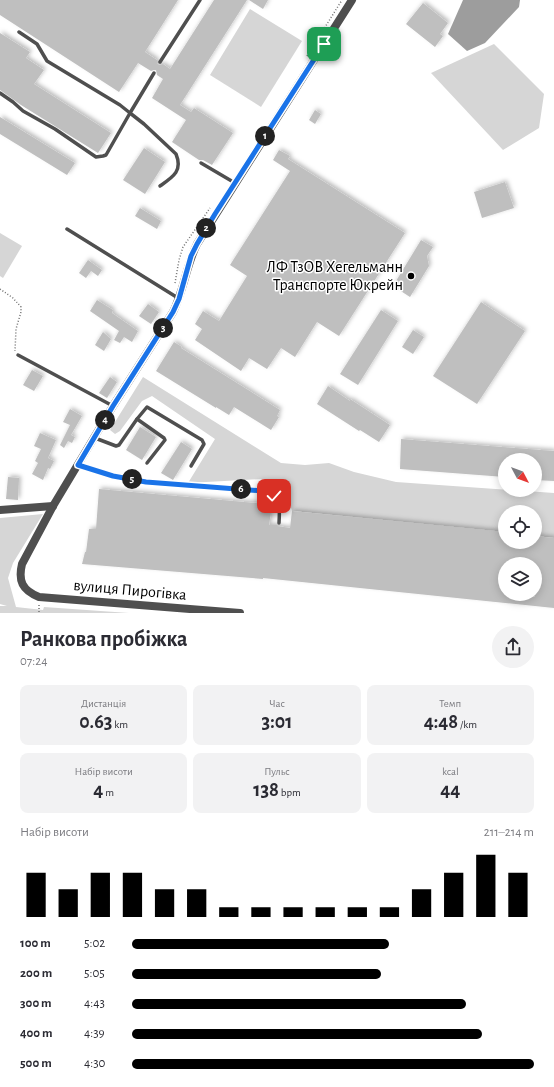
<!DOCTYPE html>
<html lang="uk">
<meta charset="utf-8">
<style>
body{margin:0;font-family:"Alegreya Sans",sans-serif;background:#f2f2f3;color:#2b2b33;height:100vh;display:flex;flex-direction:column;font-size:15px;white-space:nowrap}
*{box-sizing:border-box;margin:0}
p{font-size:13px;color:#7c7c81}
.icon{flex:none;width:22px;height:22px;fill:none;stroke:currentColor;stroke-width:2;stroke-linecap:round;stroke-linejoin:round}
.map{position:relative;height:613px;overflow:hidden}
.sheet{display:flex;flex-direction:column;background:#fff;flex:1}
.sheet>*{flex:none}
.needle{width:26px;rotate:131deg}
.tools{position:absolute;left:498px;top:453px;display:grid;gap:8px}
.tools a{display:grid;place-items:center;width:44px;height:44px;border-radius:50%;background:#fff;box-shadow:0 2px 10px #0003;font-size:20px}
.pin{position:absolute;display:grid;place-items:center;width:34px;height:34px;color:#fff;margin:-17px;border-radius:8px;box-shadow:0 2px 6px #0006}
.km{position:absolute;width:20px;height:20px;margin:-10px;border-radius:50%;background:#222;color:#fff;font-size:11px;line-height:20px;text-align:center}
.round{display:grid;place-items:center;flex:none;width:42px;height:42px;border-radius:21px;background:#f2f2f3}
.headline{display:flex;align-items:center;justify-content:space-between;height:68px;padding:0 20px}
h1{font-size:22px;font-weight:700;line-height:30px}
.figures{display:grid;grid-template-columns:repeat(3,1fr);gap:6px;height:68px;padding:4px 20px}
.figures div{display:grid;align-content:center;border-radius:8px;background:#f2f2f3;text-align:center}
.figures b{font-size:20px;font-weight:700}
.figures small{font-size:11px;font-weight:400}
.figures p{font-size:11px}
.chart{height:112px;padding:8px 20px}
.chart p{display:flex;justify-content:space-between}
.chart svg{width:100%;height:72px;margin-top:4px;stroke:#000;stroke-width:6}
ul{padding:0 20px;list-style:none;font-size:13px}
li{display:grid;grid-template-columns:64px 48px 1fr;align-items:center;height:30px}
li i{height:10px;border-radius:5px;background:#000}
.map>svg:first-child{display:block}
</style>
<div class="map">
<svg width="554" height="613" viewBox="0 0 554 613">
<defs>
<filter id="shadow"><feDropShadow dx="2" dy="-2" stdDeviation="2" flood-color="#0004"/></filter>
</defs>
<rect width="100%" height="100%" fill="#fff"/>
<g fill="#d6d6d6">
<polygon points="250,9 302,41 261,107 210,75"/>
<polygon points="494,44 544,94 539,128 503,150 431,73"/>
<polygon points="0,233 22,246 3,278 0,276"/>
<path d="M143,377L281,463L305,465L329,463L354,472L396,482L554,493V538L535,536V512H505V533L292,511C287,490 283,486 263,479L188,483L215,439L152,396L142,401L120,431L115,434L110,430Z"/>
<polygon points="43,514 13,563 8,578 16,607 43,610 44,607 129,613 0,613 0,606 7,606 0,604 0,518"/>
</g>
<polygon fill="#9d9d9d" points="463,0 520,0 519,7 485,43 467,51 448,34"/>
<g fill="#bfbfbf" fill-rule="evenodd" filter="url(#shadow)">
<polygon points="0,0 178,0 145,52 157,60 157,63 159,65 163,64 170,69 214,0 247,0 180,105 191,112 194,108 233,133 212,165 203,160 199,160 172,142 186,120 152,98 163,79 157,75 156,70 154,70 151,71 138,63 119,92 0,15"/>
<polygon points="249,0 268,0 263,9"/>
<polygon points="423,3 448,23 440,34 443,36 435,47 406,24"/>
<polygon points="0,33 30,52 26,58 44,70 34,84 111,133 98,153 21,105 0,90"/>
<polygon points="315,110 321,114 315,124 309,120"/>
<polygon points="0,117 75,163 67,175 0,134"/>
<polygon points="144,148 165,162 145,194 123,180"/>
<polygon points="279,150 290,156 288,159 405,233 339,336 317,322 295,357 281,348 267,369 249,358 241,371 195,340 202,329 195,324 203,311 219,321 247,276 230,265 290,171 273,160"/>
<polygon points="505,182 514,208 482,218 474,192"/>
<polygon points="140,208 161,221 157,229 135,216"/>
<polygon points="421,240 433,247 427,256 429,266 410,297 393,286"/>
<polygon points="88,260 102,270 98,276 91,271 86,278 79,273"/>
<polygon points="97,300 113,310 112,313 138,331 132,342 124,337 120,343 114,340 119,331 90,311"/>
<polygon points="481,302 525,331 477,404 433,376"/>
<polygon points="148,304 159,312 151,324 139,316"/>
<polygon points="381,310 398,321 358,385 340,374"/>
<polygon points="413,330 424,337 413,354 402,347"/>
<polygon points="103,332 111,339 104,351 95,345"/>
<polygon points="174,342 182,347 181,348 280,410 277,416 279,417 271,430 234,407 229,415 216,407 216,408 156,371"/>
<polygon points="32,370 43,376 34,391 23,385"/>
<polygon points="110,377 117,382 107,398 99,393"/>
<polygon points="328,386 350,401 350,399 390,425 379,442 360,430 359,431 317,404"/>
<polygon points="70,409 82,416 71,435 75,437 72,443 68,441 64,448 60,445 70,425 63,422"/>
<polygon points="140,427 156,437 142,460 126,450"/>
<polygon points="40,433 56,440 48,458 54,461 50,469 48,468 43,480 32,474 38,463 35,461 41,449 34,446"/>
<polygon points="401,439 554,451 554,481 535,480 535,460 505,460 505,477 400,469"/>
<polygon points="181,442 192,449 173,480 161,473"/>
<polygon points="8,477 19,478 18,500 6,499"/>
<path d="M99,489L268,504V511L271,512L269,525H277V526L290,528L292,511L505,532V542H535V536L554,538V608L263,578V579L82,564L85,552H86L89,529H96ZM505,564H535V597L505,594Z"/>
</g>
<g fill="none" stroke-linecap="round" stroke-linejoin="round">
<g stroke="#717171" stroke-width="1.5" stroke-dasharray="1 2" stroke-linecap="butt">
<polyline points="307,56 342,0"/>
<polyline points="175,283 179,260 183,247 210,208"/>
<polyline points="0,289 13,298 21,307 21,312 16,329 15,351"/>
<polyline points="39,605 39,613"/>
</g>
<g stroke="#4f4f4f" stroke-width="3.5">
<polyline points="160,62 200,0"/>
<path d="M154,73L130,113L144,124L176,154C183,171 173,177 160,186"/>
<polyline points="0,93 13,102 23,111 55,129 96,157 103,156 106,155 130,113 120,105 47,61 37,44 19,32"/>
<polyline points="201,163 235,183"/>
<polyline points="67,229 178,298"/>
<polyline points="18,355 113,406"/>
<polyline points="137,419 164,438 165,440 147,463"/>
<polyline points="95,438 116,446 119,445 137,419 147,407 202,440 204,444 191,466"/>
<path d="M78,465L113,476L146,482L263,491C281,497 280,506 279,523"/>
</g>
<g stroke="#4f4f4f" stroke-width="8">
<polyline points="0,510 53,506"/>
<path d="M240,613L39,597C22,590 18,581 22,564L53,506L113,406L173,312C184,290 186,266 197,244L352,0"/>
</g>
</g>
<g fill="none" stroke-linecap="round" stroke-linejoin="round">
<g stroke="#fff" stroke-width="8">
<polyline id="route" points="274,496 263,491 146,482 113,476 78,465 113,406 173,312 179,299 191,256 197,244 215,214 324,44"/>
</g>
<use href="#route" stroke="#1a73e8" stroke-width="5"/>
</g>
<circle fill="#000" stroke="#fff" stroke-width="1.5" cx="411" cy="276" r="4"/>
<g text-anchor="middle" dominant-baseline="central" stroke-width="3" stroke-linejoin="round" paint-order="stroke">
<g font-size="16" fill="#000" stroke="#fff" text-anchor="end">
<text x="403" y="267">ЛФ ТзОВ Хегельманн<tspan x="403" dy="18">Транспорте Юкрейн</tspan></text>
</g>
<g font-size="16" fill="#000" stroke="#fff">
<text transform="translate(130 590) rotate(5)">вулиця Пирогівка</text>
</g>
</g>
</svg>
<div class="tools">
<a><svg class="needle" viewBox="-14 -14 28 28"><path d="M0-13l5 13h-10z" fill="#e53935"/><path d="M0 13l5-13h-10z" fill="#7c7c81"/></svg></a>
<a><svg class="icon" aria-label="locate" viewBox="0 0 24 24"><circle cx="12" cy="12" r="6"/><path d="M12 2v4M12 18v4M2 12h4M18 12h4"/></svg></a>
<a><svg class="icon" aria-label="layers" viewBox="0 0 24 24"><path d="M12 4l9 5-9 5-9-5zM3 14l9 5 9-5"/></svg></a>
</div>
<div class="pin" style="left:324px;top:44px;background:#1e9e55"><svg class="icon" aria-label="arrive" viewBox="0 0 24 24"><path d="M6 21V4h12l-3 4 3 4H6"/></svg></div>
<div class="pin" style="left:274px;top:496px;background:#d93025"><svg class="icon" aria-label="check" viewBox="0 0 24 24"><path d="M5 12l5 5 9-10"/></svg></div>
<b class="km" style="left:265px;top:136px">1</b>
<b class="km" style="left:206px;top:228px">2</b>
<b class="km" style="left:163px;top:328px">3</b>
<b class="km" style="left:105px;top:420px">4</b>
<b class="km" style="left:132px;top:479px">5</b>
<b class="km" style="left:241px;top:489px">6</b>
</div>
<section class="sheet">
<div class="headline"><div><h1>Ранкова пробіжка</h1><p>07:24</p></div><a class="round"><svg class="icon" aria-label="share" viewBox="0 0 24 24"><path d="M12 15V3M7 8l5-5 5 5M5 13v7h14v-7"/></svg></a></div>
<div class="figures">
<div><p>Дистанція</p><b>0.63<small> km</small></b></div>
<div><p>Час</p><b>3:01</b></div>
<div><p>Темп</p><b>4:48<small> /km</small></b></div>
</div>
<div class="figures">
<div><p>Набір висоти</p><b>4<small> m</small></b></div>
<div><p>Пульс</p><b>138<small> bpm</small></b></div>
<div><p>kcal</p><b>44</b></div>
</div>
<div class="chart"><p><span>Набір висоти</span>211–214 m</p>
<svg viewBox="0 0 160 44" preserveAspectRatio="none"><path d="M5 44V17M15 44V27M25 44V17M35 44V17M45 44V27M55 44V27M65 44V38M75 44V38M85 44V38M95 44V38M105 44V38M115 44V38M125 44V27M135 44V17M145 44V6M155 44V17"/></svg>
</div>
<ul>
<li><b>100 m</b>5:02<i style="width:64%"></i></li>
<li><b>200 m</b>5:05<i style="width:62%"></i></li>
<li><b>300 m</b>4:43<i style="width:83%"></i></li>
<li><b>400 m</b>4:39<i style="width:87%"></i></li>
<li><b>500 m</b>4:30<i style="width:100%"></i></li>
</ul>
</section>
